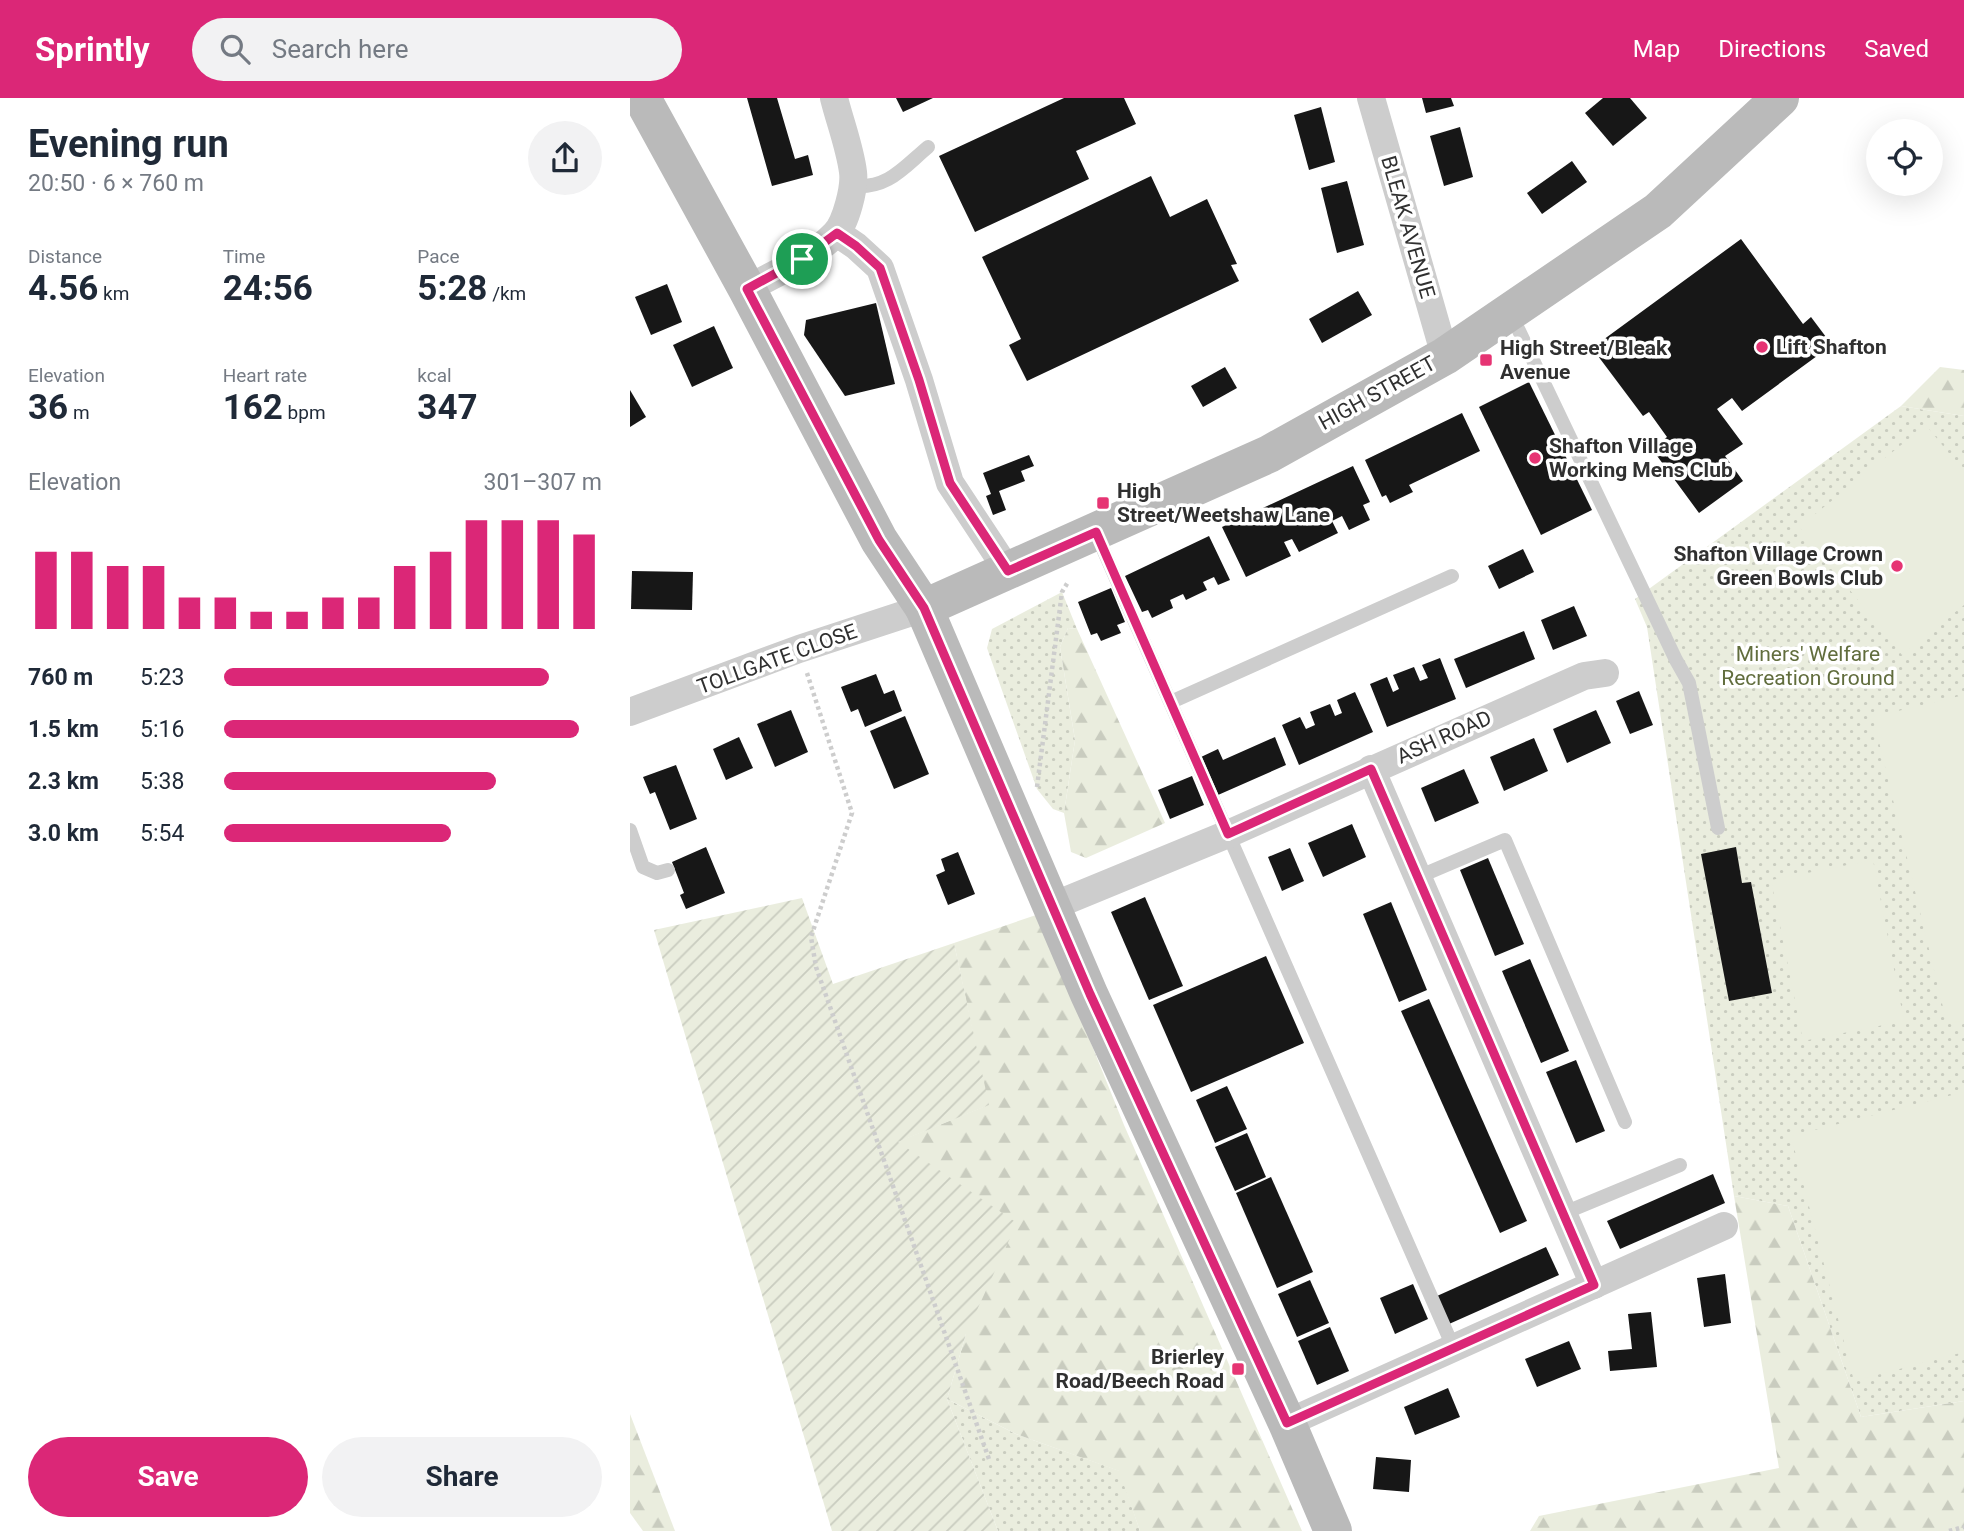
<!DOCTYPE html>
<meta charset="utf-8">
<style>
body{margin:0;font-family:Roboto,sans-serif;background:#f2f2f3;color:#1f2937;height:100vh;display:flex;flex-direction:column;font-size:26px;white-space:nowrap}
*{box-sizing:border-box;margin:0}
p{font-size:23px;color:#747a83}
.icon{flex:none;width:38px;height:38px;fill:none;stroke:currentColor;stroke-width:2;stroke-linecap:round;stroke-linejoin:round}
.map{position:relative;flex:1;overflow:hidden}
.details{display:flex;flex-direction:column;background:#fff;width:630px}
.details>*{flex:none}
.buttons{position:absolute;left:1236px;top:21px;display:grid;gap:14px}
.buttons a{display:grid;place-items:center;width:77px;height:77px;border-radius:50%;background:#fff;box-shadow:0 7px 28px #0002;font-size:35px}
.pin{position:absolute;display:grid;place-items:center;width:60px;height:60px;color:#fff;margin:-30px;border:4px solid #fff;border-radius:50%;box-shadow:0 2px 7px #0007}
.round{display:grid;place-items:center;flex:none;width:74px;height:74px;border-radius:37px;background:#f2f2f3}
.overview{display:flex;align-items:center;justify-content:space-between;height:119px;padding:0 28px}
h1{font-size:38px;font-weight:700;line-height:52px}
.metrics{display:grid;grid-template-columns:repeat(3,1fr);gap:10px;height:119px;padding:7px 28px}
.metrics div{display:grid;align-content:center}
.metrics b{font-size:35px;font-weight:700}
.metrics small{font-size:19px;font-weight:400}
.metrics p{font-size:19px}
.chart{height:196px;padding:14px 28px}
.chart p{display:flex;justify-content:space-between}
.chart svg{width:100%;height:126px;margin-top:7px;stroke:#db2777;stroke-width:6}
.cta{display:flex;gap:14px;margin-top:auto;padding:14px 28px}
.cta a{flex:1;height:80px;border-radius:42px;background:#db2777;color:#fff;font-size:28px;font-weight:700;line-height:80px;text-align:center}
.cta a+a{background:#f2f2f3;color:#1f2937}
ul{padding:0 28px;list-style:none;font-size:23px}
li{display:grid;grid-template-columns:112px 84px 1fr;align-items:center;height:52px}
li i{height:18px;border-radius:9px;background:#db2777}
header{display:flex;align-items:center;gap:42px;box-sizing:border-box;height:98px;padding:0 35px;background:#db2777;color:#fff}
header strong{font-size:33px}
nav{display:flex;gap:38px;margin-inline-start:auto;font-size:24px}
.search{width:490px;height:63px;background:#f2f2f3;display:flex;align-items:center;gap:18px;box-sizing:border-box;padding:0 24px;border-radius:38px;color:#747a83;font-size:26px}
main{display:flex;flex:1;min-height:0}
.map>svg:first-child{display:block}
</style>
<header>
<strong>Sprintly</strong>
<div class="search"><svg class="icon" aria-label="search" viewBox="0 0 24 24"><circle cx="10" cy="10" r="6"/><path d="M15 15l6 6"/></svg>Search here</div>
<nav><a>Map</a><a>Directions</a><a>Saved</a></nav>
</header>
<main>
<section class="details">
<div class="overview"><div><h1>Evening run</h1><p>20:50 · 6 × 760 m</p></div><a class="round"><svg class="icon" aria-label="share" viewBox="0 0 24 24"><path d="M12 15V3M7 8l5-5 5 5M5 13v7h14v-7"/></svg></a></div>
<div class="metrics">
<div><p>Distance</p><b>4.56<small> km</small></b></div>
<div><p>Time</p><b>24:56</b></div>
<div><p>Pace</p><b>5:28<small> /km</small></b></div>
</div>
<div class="metrics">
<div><p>Elevation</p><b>36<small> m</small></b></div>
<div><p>Heart rate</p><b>162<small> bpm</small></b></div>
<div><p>kcal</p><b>347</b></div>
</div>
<div class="chart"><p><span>Elevation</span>301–307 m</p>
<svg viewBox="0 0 160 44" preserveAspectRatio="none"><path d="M5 44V17M15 44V17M25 44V22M35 44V22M45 44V33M55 44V33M65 44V38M75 44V38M85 44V33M95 44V33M105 44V22M115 44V17M125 44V6M135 44V6M145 44V6M155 44V11"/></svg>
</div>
<ul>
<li><b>760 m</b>5:23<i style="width:86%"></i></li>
<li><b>1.5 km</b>5:16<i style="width:94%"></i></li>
<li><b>2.3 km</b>5:38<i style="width:72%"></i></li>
<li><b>3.0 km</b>5:54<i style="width:60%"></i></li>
</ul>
<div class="cta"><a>Save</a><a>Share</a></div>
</section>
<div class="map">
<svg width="1334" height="1433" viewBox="0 0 1334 1433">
<defs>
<pattern id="grass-dots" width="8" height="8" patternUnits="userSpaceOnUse" patternTransform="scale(1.75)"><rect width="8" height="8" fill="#eaedde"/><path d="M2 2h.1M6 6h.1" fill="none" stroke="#c9ccbf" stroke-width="1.8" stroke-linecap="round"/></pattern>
<pattern id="forest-firs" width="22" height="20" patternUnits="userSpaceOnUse" patternTransform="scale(1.75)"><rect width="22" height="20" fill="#eaedde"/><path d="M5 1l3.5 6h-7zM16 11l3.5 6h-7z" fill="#c9ccbf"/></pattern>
<pattern id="garden-furrows" width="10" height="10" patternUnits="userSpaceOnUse" patternTransform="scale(1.75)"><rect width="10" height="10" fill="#eaedde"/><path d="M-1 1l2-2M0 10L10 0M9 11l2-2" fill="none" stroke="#c9ccbf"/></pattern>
</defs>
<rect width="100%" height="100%" fill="#fff"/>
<g fill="url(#grass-dots)">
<polygon points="1271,308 1334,318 1334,1303 1231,1319 1158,1108 1104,1098 1017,529 1005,501"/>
<polygon points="432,494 447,531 438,530 430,549 445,642 434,715 423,711 407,691 357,550 362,531"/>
<polygon points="317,1301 386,1336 490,1373 510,1433 368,1433"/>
</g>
<g fill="url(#forest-firs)">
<polygon points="1310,269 1334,272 1334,318 1271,308"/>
<polygon points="438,530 447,531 535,725 456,760 441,754 434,715 445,642 430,549"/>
<polygon points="409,816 494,1027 672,1433 510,1433 489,1373 386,1336 317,1301 336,1236 267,1044 358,1007 324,845"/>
<polygon points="1104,1098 1158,1108 1231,1319 1334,1303 1334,1433 900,1433 909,1418 1149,1370"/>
<polygon points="0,1316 45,1433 13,1433 0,1415"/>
</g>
<polygon fill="url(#garden-furrows)" points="172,800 203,886 324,845 359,1007 268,1044 387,1125 336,1236 317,1301 368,1433 202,1433 24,832"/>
<g fill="#eaedde">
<polygon points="1296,327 1334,374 1334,507 1272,557 1169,429"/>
<polygon points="1334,597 1334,922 1317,926 1243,619"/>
<polygon points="1243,762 1274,923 1173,943 1141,782"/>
<polygon points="1334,994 1334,1254 1224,1283 1161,1038"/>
</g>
<g fill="#171717">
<polygon points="117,0 147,0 165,61 178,57 183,77 142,88"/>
<polygon points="266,0 303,0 273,14"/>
<polygon points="434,0 494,0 506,26 446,53 459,81 345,134 309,58"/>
<polygon points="792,0 821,0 824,8 796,15"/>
<polygon points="973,0 1000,0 1017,20 983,48 955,15"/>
<polygon points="691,9 705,64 679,72 664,17"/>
<polygon points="830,29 843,79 814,88 800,38"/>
<polygon points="942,63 957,84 912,116 897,95"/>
<polygon points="521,78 540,119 577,101 607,166 601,167 609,183 397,283 379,247 391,241 352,159"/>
<polygon points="717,83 734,147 707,155 691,90"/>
<polygon points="1111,141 1173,226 1181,219 1202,247 1112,313 1102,300 1087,311 1113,346 1095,358 1113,383 1069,415 1022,351 1037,339 1019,314 1013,318 962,250"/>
<polygon points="37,186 52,224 21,237 5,199"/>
<polygon points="728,193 742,217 692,245 679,221"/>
<polygon points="246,205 265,286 215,298 174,237 176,222"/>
<polygon points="84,228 103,270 62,289 43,247"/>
<polygon points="595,269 607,290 573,309 561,288"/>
<polygon points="899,284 962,412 911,437 849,309"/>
<polygon points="0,292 16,319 0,329"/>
<polygon points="832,315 850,353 779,387 783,394 760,405 756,397 752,399 735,362"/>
<polygon points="399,357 404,368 391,373 395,383 369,393 376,412 363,417 356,398 361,396 353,375"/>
<polygon points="723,368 740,404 733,407 740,422 719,432 712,418 702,423 708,435 669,454 662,441 654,444 661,458 616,479 592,429"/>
<polygon points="579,438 600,482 588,487 584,479 573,484 577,492 556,502 553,496 540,502 543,510 522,520 518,512 512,514 495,478"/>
<polygon points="893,451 904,474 869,491 858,468"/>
<polygon points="2,473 63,474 62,512 1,511"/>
<polygon points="481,490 495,524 487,527 491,535 471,543 467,535 461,537 448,504"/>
<polygon points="944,508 957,538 923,552 911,522"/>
<polygon points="894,533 905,561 836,590 824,561"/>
<polygon points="810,560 826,601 757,629 740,586 757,579 763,594 769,591 763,577 784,569 790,583 798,580 792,567"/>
<polygon points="246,576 254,596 264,592 272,613 235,629 228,611 221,614 211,589"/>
<polygon points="1009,593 1023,627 1000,636 986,603"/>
<polygon points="725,594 743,634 669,667 652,627 670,619 676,631 685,627 680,614 700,606 705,618 712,615 707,602"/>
<polygon points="161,612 178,654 145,669 127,626"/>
<polygon points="966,612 981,645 937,665 923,631"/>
<polygon points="275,618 299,676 264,691 240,633"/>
<polygon points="109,639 123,670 96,682 83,651"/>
<polygon points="645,639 656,667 588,697 571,659 588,651 593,662"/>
<polygon points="904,640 918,673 874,693 860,659"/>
<polygon points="46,667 67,721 40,732 25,694 20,696 13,679"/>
<polygon points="834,671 849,705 805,724 791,690"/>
<polygon points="562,678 574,707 540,721 528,692"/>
<polygon points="722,726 736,759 693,779 678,745"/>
<polygon points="76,749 95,795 56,811 50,797 54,795 42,764"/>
<polygon points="1106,749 1112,785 1121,784 1142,895 1099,903 1071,756"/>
<polygon points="660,750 674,783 652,793 638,759"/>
<polygon points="328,754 345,796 318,807 306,777 315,773 311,761"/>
<polygon points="858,760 894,846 865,858 830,772"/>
<polygon points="515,799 553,888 519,902 481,814"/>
<polygon points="761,804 797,892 769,904 733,816"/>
<polygon points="636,858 674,945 561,994 523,907"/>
<polygon points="900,861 939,953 911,965 872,873"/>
<polygon points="799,901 897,1123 870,1135 771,913"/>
<polygon points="946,962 975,1033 946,1045 916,974"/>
<polygon points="597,988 617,1031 585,1045 566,1002"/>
<polygon points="617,1035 636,1079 605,1093 585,1049"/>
<polygon points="1083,1076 1095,1105 990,1151 977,1123"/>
<polygon points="641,1079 683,1174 647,1190 606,1095"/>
<polygon points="916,1149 929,1177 819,1226 807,1198"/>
<polygon points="1095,1176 1101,1225 1074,1229 1067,1180"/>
<polygon points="680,1182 699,1225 667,1239 648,1196"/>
<polygon points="783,1186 798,1221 765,1236 750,1200"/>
<polygon points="1021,1214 1027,1269 980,1273 978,1253 1002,1251 998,1216"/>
<polygon points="700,1229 719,1273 687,1287 668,1243"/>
<polygon points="939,1243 951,1271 907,1289 895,1261"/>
<polygon points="818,1290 830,1319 785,1337 774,1309"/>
<polygon points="746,1359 781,1362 779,1394 743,1391"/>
</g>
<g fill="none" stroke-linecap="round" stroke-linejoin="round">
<g stroke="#cdcdcd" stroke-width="4.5" stroke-dasharray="3.5 3.5" stroke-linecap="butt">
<polyline points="177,575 222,715 181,839 186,869 360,1364"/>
<polyline points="407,689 432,494 438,484"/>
<polyline points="1319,1433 1334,1429"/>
</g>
<g stroke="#cdcdcd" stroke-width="14">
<path d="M223,88C258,91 273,70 298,49"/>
<polyline points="881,216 1046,562 1059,585 1088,730"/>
<polyline points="466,435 824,1251"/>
<polyline points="541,604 822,478"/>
<polyline points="0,732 13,769 27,775 38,772"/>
<polyline points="788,779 875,742 995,1024"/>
<polyline points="934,1115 1050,1067"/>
</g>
<g stroke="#cdcdcd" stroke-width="28">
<polyline points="741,0 815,258"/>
<polyline points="207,135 226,148 250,170 289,282 320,385 378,473"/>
<path d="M117,191C146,175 182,160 205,136C216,125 225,89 223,74C220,50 210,24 204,0"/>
<polyline points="0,614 169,551 294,510"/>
<polyline points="741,671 964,1187"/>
<polyline points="423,808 598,736 954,578 975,575"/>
<polyline points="657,1325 1094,1128"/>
</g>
<g stroke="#bababa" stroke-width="38">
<polyline points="12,0 117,191 249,442 294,510 459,896 657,1325 703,1433"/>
<polyline points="294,510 639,356 815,258 1028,113 1150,0"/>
</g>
</g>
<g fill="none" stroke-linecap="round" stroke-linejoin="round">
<g stroke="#fff" stroke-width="14">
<polygon id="route" points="207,135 226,148 250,170 289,282 320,385 378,473 466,434 598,736 741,671 964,1187 657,1325 460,896 294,510 249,442 117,191 172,161"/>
</g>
<use href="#route" stroke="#db2777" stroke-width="9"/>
</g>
<g fill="#e63473" stroke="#fff" stroke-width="2.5">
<circle cx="1132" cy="249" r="7"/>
<rect x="849" y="255" width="14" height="14" rx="3.5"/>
<circle cx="905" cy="360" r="7"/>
<rect x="466" y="398" width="14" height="14" rx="3.5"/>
<circle cx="1267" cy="468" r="7"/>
<rect x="601" y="1264" width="14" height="14" rx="3.5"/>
</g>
<g text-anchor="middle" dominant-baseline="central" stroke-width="7" stroke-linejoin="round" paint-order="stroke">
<g font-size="21" fill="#303030" stroke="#fff">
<text transform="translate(778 129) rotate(74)">BLEAK AVENUE</text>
<text transform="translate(747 295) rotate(-29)">HIGH STREET</text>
<text transform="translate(147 561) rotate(-20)">TOLLGATE CLOSE</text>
<text transform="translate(814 639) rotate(-24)">ASH ROAD</text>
</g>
<g font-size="21" font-weight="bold" fill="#303030" stroke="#fff" text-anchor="start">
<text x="1146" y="249">Lift Shafton</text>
<text x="870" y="250">High Street/Bleak<tspan x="870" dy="24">Avenue</tspan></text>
<text x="919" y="348">Shafton Village<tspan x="919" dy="24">Working Mens Club</tspan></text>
<text x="487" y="393">High<tspan x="487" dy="24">Street/Weetshaw Lane</tspan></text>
<text x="1253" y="456" text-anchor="end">Shafton Village Crown<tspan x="1253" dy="24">Green Bowls Club</tspan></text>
<text x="594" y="1259" text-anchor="end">Brierley<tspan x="594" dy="24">Road/Beech Road</tspan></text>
</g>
<g font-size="21" fill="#616d3d" stroke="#fff">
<text x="1178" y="556">Miners' Welfare<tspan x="1178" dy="24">Recreation Ground</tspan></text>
</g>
</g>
</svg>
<div class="buttons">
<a><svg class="icon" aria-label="locate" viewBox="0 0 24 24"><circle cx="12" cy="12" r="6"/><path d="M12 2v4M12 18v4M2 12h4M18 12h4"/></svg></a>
</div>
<div class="pin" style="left:172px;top:161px;background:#1e9e55"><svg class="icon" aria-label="arrive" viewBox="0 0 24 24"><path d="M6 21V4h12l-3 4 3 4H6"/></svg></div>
</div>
</main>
